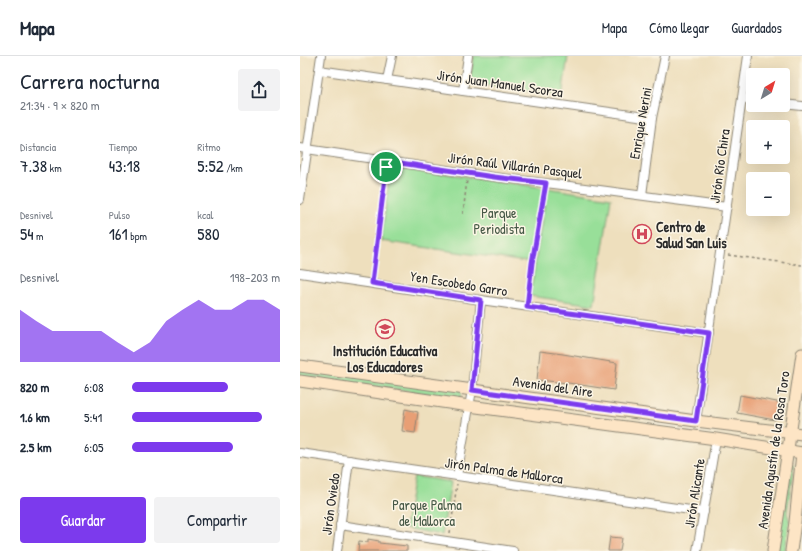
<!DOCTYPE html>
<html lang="es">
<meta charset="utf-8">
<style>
body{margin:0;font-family:"Patrick Hand",sans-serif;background:#f2f2f3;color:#1f2937;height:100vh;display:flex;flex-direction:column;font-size:15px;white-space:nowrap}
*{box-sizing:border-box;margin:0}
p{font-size:13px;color:#747a83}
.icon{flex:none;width:22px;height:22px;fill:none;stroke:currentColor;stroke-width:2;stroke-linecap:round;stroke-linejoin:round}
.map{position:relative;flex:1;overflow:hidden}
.side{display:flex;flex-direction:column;background:#fff;width:300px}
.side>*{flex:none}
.needle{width:26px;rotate:38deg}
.tools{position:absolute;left:446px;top:12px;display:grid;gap:8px}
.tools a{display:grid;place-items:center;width:44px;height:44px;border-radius:4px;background:#fff;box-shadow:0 4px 16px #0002;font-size:20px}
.pin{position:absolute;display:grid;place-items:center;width:34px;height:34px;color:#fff;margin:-17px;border:2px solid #fff;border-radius:50%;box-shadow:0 1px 4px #0007}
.round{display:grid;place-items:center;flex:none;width:42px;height:42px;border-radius:4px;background:#f2f2f3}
.summary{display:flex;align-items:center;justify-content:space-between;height:68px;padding:0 20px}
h1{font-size:22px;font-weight:600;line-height:30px}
.figures{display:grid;grid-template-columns:repeat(3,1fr);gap:6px;height:68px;padding:4px 20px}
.figures div{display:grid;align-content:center}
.figures b{font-size:17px;font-weight:600}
.figures small{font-size:11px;font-weight:400}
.figures p{font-size:11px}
.chart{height:112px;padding:8px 20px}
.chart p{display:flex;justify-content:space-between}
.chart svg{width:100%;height:72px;margin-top:4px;fill:#7c3aed;opacity:.7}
.button{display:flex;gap:8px;margin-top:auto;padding:8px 20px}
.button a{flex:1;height:46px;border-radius:4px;background:#7c3aed;color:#fff;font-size:16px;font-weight:600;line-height:46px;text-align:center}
.button a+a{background:#f2f2f3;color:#1f2937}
ul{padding:0 20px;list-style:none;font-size:13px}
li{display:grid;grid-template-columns:64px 48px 1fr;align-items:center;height:30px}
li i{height:10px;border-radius:5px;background:#7c3aed}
header{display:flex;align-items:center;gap:24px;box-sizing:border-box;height:56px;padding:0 20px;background:#fff;border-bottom:1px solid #e0e1e3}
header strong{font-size:19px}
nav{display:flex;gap:22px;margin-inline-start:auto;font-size:14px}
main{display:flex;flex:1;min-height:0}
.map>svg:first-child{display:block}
</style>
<header>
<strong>Mapa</strong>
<nav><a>Mapa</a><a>Cómo llegar</a><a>Guardados</a></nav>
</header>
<main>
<section class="side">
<div class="summary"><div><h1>Carrera nocturna</h1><p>21:34 · 9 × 820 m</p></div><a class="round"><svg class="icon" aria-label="share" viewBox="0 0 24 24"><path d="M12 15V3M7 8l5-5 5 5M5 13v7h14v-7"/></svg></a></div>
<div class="figures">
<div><p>Distancia</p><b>7.38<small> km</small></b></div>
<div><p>Tiempo</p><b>43:18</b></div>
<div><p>Ritmo</p><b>5:52<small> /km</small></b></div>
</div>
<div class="figures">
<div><p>Desnivel</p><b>54<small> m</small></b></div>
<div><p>Pulso</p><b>161<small> bpm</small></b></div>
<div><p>kcal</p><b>580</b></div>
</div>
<div class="chart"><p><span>Desnivel</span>198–203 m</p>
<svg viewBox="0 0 160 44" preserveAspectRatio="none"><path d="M0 44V12L10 19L20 25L30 25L40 25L50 25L60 32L70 38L80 32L90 19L100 12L110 6L120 12L130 12L140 6L150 6L160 12V44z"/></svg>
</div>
<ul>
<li><b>820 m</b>6:08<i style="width:65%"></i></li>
<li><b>1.6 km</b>5:41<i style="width:88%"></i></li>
<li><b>2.5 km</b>6:05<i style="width:68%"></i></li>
</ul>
<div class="button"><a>Guardar</a><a>Compartir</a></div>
</section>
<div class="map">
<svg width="502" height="495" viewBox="0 0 502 495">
<rect width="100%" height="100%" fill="#fcf5e5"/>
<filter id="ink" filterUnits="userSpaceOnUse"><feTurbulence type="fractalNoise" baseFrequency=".025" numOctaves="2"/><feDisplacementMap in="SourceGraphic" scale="8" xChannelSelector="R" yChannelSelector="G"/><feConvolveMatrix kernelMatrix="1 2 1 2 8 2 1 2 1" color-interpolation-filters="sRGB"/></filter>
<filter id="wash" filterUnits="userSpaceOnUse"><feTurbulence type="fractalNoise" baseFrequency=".012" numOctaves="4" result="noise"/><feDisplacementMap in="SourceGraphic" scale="16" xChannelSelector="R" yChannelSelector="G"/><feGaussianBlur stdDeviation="0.9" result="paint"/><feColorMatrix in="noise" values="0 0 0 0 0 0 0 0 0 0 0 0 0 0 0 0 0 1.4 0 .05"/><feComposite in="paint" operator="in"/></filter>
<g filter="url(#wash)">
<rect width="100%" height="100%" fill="#eedfbd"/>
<g fill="#98df99" stroke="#628562">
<polygon points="174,0 268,0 262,40 169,27"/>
<polygon points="91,110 245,132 233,207 81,185"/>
<polygon points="247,132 311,142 294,249 230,240"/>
<polygon points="0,311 162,333 161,342 0,320"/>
<polygon points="490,408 494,409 487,457 490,466 485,495 476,495"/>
<polygon points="114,420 151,426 142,479 105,472"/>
</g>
<g id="blocks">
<g fill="#e89f75">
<polygon points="240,295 263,298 317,307 314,334 268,327 237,324"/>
<polygon points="440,339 482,347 479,360 475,364 437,357"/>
<polygon points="105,353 118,356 115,377 102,375"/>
<polygon points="310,481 322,482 320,495 308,495"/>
<polygon points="68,483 79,485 79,487 107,490 107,495 58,495 59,485 68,486"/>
</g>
</g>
</g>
<g filter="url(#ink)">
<use href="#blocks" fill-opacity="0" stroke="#8c8574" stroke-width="1"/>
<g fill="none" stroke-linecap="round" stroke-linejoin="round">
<g stroke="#8c8574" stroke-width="10">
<g id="street">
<polyline points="19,14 163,35 352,62"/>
<polyline points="87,24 92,0"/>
<polyline points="163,35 168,0"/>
<polyline points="442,42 453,44"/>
<polyline points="483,48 502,50"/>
<polyline points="0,92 194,121 262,129 427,151"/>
<polyline points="342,139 352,62 365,0"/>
<polyline points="0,144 21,0"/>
<polyline points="0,217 181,244 409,277"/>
<polyline points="396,365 448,0"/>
<polyline points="0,397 404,456"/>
<polyline points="157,420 172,334 181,244"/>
<polyline points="40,469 213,495"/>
<polyline points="37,495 49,404"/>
<polyline points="397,495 416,383"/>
</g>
</g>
<g stroke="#8c8574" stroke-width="13">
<g id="secondary">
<polyline points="0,310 396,365 502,378"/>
<polyline points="0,325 169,350 416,383 502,397"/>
<path d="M473,495C483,429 492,364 502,298"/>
<polyline points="491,495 495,466 502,397"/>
</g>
</g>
<g stroke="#8c8574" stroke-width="1.5" stroke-dasharray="3 3" stroke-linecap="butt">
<polyline points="163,158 167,124"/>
<polyline points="428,199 502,209"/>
<polyline points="73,220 86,112"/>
<polyline points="228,241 232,207 245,135"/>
<polyline points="150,477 157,428"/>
</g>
<use href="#street" stroke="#fff" stroke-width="8"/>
<use href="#secondary" stroke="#fde5c5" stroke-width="11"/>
</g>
</g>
<g fill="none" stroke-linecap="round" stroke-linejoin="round" filter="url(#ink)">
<g stroke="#fff" stroke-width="8">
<polygon id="route" points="87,105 194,121 246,127 232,207 227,251 409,277 396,365 172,334 181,244 72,227"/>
</g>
<use href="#route" stroke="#7c3aed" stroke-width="5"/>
</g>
<defs>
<g id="hospital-ring" transform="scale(1)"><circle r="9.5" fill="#fcf5e5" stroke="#d1495b" stroke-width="1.5"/><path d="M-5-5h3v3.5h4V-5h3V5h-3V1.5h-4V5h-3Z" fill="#d1495b"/></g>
<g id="school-ring" transform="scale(1)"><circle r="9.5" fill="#fcf5e5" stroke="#d1495b" stroke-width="1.5"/><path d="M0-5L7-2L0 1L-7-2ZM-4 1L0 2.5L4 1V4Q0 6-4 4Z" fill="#d1495b"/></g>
</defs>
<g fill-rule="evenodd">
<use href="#hospital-ring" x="342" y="178"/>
<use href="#school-ring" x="85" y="273"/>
</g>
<g text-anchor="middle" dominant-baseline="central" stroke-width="3" stroke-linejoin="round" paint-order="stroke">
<g font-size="14" fill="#2b2b2b" stroke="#fcf5e5">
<text transform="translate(200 27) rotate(8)">Jirón Juan Manuel Scorza</text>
<text transform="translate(340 67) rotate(-80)">Enrique Nerini</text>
<text transform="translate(215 109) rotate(7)">Jirón Raúl Villarán Pasquel</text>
<text transform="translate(419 110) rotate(-82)">Jirón Río Chira</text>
<text transform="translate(159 227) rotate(9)">Yen Escobedo Garro</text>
<text transform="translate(253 330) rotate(8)">Avenida del Aire</text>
<text transform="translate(473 394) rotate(-82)">Avenida Agustín de la Rosa Toro</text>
<text transform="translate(204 414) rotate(8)">Jirón Palma de Mallorca</text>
<text transform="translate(394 437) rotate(-81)">Jirón Alicante</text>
<text transform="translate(30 448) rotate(-82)">Jirón Oviedo</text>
</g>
<g font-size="14" fill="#465846" stroke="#fcf5e5">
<text x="199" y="156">Parque<tspan x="199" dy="16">Periodista</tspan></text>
<text x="127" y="448">Parque Palma<tspan x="127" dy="16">de Mallorca</tspan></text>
</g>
<g font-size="14" font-weight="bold" fill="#2b2b2b" stroke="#fcf5e5" text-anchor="start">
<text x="356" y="170">Centro de<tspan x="356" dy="16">Salud San Luis</tspan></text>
<text x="85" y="294" text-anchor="middle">Institución Educativa<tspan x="85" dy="16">Los Educadores</tspan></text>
</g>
</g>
</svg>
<div class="tools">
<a><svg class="needle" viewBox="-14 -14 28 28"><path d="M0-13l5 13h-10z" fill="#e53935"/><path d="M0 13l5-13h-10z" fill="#747a83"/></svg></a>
<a>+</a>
<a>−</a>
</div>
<div class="pin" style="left:86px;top:111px;background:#1e9e55"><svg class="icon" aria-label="arrive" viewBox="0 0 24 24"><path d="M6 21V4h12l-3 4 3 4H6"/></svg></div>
</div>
</main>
